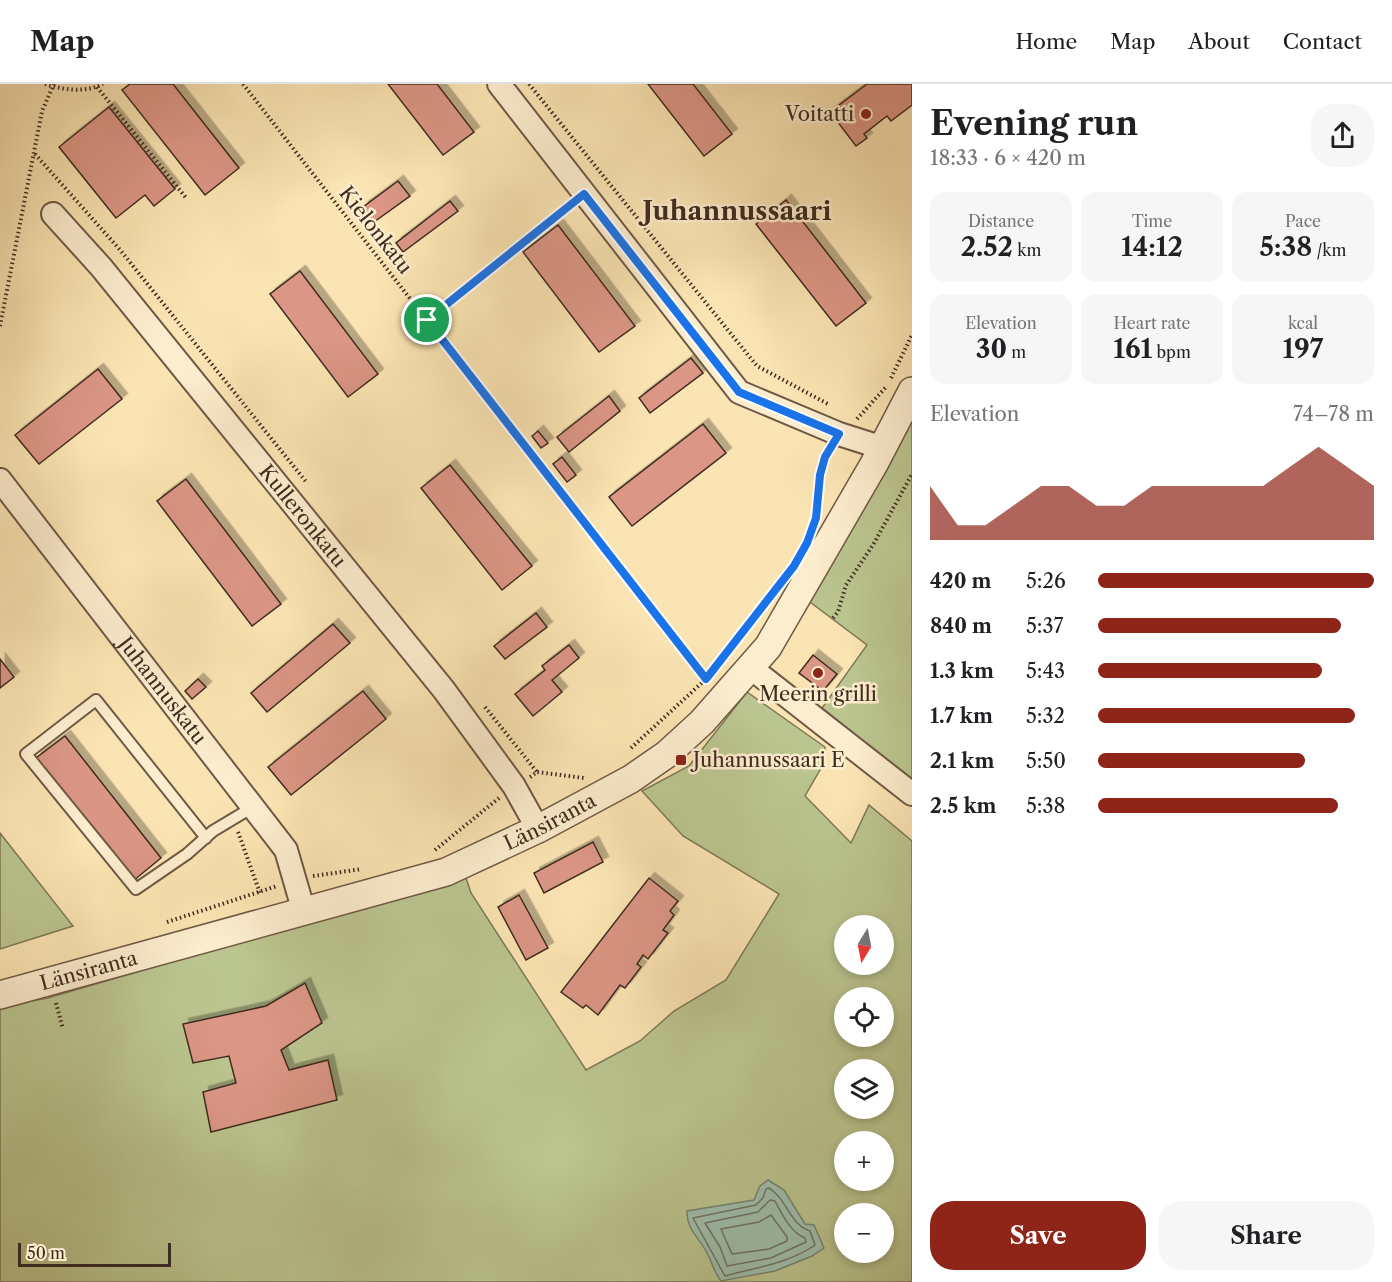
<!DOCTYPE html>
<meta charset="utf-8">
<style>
body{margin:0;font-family:"Libre Caslon Text",serif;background:#f6f6f6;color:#202124;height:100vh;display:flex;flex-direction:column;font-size:22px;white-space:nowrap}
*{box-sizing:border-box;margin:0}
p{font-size:20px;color:#757577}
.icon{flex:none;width:33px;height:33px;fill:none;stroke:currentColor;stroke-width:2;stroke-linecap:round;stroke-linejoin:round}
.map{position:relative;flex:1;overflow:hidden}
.sheet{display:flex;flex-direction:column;background:#fff;width:480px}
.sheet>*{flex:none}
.needle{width:39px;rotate:190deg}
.fabs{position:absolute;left:834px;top:831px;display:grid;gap:12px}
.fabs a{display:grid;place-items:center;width:60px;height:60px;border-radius:50%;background:#fff;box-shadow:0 3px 9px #0003;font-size:30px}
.scale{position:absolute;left:18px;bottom:15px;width:153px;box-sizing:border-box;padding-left:6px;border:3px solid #402b1f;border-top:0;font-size:16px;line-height:21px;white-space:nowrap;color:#402b1f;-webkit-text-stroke:4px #fcedce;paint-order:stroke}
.pin{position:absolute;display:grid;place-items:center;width:51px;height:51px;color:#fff;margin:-26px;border:3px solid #fff;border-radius:50%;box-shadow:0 2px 6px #0007}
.round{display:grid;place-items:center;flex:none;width:63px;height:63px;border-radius:24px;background:#f6f6f6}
.head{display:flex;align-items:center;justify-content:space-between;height:102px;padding:0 18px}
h1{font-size:33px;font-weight:700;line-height:45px}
.stats{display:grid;grid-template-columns:repeat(3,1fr);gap:9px;height:102px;padding:6px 18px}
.stats div{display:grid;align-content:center;border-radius:15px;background:#f6f6f6;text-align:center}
.stats b{font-size:26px;font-weight:700}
.stats small{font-size:16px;font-weight:400}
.stats p{font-size:16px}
.chart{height:168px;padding:12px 18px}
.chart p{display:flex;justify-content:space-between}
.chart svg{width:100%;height:108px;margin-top:6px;fill:#8f2418;opacity:.7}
.primary-button{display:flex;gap:12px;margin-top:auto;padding:12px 18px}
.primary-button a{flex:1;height:69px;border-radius:24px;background:#8f2418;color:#fff;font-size:24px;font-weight:700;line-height:69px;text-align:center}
.primary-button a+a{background:#f6f6f6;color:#202124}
ul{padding:0 18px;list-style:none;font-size:20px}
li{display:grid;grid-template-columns:96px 72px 1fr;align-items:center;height:45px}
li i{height:15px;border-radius:8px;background:#8f2418}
header{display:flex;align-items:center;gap:36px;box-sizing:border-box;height:84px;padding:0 30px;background:#fff;border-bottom:2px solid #e0e0e0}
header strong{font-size:28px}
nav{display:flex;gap:33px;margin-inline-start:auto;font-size:21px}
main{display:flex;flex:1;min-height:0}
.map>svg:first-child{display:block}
</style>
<header>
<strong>Map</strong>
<nav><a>Home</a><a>Map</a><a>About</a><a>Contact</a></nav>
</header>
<main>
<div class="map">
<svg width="912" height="1198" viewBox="0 0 912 1198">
<defs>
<filter id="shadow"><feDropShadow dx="5.5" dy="-5.5" stdDeviation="0" flood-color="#0004"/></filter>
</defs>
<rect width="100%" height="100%" fill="#fbe4b3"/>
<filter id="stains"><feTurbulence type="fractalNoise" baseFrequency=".00333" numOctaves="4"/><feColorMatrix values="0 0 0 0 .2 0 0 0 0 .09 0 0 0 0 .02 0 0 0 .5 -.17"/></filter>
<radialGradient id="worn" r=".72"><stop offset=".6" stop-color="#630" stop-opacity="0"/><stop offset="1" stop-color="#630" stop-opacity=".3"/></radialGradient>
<g fill="#bbc58f" stroke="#7e7857" stroke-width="1.5" fill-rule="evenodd">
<polygon points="912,324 912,700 822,624 867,561 810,518"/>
<path d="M747,608L825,663L824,679L805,712L851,759L869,721L912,757V1198H0V922L48,914L465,791L471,809L586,986L640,957L674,927L726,896L779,810L683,752L642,707L689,682ZM844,842H884V880H844ZM844,914H884V952H844ZM844,986H884V1024H844ZM844,1058H884V1096H844ZM844,1130H884V1168H844Z"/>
<polygon points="0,749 73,842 0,865"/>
</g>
<path fill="#9fbfad" stroke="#798474" stroke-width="1.5" d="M768,1096L784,1106L805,1140L814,1141L824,1164L812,1172L775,1187L721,1197C714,1188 713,1181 708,1171C701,1155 686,1146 687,1127L754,1116L760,1102Z"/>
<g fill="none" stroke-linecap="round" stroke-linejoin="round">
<g stroke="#707566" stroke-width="1.5">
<path d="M769,1104C787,1115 790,1141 810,1147L815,1161C790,1179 754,1184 725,1192L693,1134L756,1121L763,1114L766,1105Z"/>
<path d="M770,1116L775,1117C782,1130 790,1148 805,1154L806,1158L771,1174L727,1182L720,1163L705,1139L758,1128Z"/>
<polygon points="771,1131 787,1153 787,1157 769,1165 732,1170 721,1145 759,1138"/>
</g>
</g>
<g fill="#db9685" stroke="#402b1f" stroke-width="1.5" filter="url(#shadow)">
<polygon points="130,0 173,0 239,84 205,111 122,6"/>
<polygon points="388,0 437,0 474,48 443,71"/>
<polygon points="648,0 693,0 732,50 704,72"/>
<polygon points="867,0 912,0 912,21 891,37 887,32 864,50 867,54 856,62 830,28"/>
<polygon points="109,23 175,105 154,122 145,111 116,134 59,63"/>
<polygon points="398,97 410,112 374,138 363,123"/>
<polygon points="786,116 866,219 836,242 756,140"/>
<polygon points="450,117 458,127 403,168 396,159"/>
<polygon points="558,141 635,242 599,268 523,168"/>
<polygon points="300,187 378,290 348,313 270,210"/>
<polygon points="691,274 703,289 650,329 639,314"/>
<polygon points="98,285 122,315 39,380 15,351"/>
<polygon points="609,312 620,327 569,368 557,353"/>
<polygon points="703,340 726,369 632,442 609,413"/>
<polygon points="538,347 548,359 541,364 532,352"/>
<polygon points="562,373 576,391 567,398 553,380"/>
<polygon points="450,381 532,482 502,506 421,404"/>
<polygon points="186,395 281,520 252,542 157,417"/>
<polygon points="536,529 547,543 505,575 494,562"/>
<polygon points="333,540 350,559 267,628 251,609"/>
<polygon points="569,561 579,574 552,596 562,608 533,632 515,610 545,586 542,582"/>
<polygon points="813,571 837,590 823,607 799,589"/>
<polygon points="0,575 14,593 0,604"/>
<polygon points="198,595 206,603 192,615 185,607"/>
<polygon points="363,607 386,635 291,711 268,683"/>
<polygon points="65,652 161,774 133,797 36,674"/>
<polygon points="593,758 603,778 544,809 534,789"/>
<polygon points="649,794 678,817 670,827 674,831 663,846 668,849 648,875 643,871 637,880 641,883 625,904 620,901 598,931 586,921 583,924 561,908"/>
<polygon points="519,811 548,864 526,876 498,823"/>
<polygon points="305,899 322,939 281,966 289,986 328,976 337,1016 211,1048 203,1008 236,999 229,972 193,979 183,940 266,922"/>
</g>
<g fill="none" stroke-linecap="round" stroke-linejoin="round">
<g stroke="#6f5944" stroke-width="14">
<polyline id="service" points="206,754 96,616 26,670 136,805 187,770 213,747 253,723"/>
</g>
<g stroke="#6f5944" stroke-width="26">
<g id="minor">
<polyline points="499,0 739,308 839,350 883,364"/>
<path id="s1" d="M53,130L101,183L444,606L514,702L538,745"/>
<path id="s2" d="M0,396L286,766L304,828"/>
<polyline points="751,584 912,710"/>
</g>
</g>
<g stroke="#6f5944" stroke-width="30">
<g id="tertiary">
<path id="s3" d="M0,911L446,788L538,745L631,695L667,670L702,638L768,563L874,380L912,307"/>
</g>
</g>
<g stroke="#402b1f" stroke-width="4" stroke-dasharray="1.5 3" stroke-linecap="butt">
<path d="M45,0C63,6 85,9 103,0"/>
<polyline points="243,0 706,595"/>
<polyline points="529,0 757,282 828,320"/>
<polyline points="97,3 187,115"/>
<polyline points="35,70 121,167 307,399"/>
<polyline points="427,236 569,122"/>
<polyline points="0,242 42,27 54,0"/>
<polyline points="891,294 912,251"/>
<polyline points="857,335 886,303"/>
<polyline points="817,430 820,391 828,367"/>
<polyline points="833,534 838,528 846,501 873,461 912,390"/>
<polyline points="485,623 537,688"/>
<polyline points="631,664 706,595 762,523"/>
<polyline points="530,693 537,688 584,694"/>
<polyline points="238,748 260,809"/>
<polyline points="435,766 499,714"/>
<polyline points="313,792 362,785"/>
<polyline points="167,838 277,802"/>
<polyline points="56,919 63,945"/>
</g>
<use href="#service" stroke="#fcedce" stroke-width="10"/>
<use href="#minor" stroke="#fcedce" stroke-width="22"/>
<use href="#tertiary" stroke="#fcedce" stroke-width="27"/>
</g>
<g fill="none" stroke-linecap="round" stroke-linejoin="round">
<g stroke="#fff" stroke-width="12">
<polygon id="route" points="584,110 739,308 839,350 825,373 820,391 816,434 807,459 794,482 706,595 427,236"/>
</g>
<use href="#route" stroke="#1a73e8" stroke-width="8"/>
</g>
<g fill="#8f2418" stroke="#fcedce" stroke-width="2">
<circle cx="866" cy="30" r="6"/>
<circle cx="818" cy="589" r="6"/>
<rect x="675" y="670" width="12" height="12" rx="3"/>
</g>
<g text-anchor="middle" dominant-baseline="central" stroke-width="5" stroke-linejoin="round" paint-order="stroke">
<g font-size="20" fill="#402b1f" stroke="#fcedce" text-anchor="end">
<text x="854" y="30">Voitatti</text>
<text x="818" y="610" text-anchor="middle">Meerin grilli</text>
<text x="693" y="676" text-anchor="start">Juhannussaari E</text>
</g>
<g font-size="20" fill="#402b1f" stroke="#fcedce">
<text transform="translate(376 146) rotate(52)">Kielonkatu</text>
<text stroke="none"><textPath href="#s1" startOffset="392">Kulleronkatu</textPath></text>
<text stroke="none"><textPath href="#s2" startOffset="266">Juhannuskatu</textPath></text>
<text stroke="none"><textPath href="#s3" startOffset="578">Länsiranta</textPath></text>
<text stroke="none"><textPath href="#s3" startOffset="92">Länsiranta</textPath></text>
</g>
<g font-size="26" font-weight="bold" fill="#402b1f" stroke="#fcedce">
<text x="737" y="127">Juhannussaari</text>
</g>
</g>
<rect width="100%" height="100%" filter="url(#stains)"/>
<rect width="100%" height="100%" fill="url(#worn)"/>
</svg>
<div class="fabs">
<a><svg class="needle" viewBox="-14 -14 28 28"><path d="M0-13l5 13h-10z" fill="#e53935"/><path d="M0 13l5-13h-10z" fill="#757577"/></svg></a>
<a><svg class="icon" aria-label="locate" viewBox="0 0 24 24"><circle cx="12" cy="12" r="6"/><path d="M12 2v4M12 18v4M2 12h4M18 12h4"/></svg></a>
<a><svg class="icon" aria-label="layers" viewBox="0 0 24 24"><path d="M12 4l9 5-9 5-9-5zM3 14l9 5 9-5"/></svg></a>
<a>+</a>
<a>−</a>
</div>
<div class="scale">50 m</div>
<div class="pin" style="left:427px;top:236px;background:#1e9e55"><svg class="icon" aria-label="arrive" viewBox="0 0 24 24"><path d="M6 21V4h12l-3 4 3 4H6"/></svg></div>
</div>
<section class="sheet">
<div class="head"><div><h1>Evening run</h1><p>18:33 · 6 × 420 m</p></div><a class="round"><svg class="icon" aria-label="share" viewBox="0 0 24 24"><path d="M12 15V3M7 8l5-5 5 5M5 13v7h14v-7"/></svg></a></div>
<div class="stats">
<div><p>Distance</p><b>2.52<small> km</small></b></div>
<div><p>Time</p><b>14:12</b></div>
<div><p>Pace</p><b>5:38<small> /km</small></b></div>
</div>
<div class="stats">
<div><p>Elevation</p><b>30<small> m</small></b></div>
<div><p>Heart rate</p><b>161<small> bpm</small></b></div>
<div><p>kcal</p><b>197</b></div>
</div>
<div class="chart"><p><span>Elevation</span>74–78 m</p>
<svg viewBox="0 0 160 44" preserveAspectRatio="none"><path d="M0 44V22L10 38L20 38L30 30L40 22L50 22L60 30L70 30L80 22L90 22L100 22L110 22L120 22L130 14L140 6L150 14L160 22V44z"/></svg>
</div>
<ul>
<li><b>420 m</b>5:26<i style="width:100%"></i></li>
<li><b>840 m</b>5:37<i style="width:88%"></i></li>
<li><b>1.3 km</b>5:43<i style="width:81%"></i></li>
<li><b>1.7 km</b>5:32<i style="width:93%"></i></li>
<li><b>2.1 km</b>5:50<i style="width:75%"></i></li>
<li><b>2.5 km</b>5:38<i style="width:87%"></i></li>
</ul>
<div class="primary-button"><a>Save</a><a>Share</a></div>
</section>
</main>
